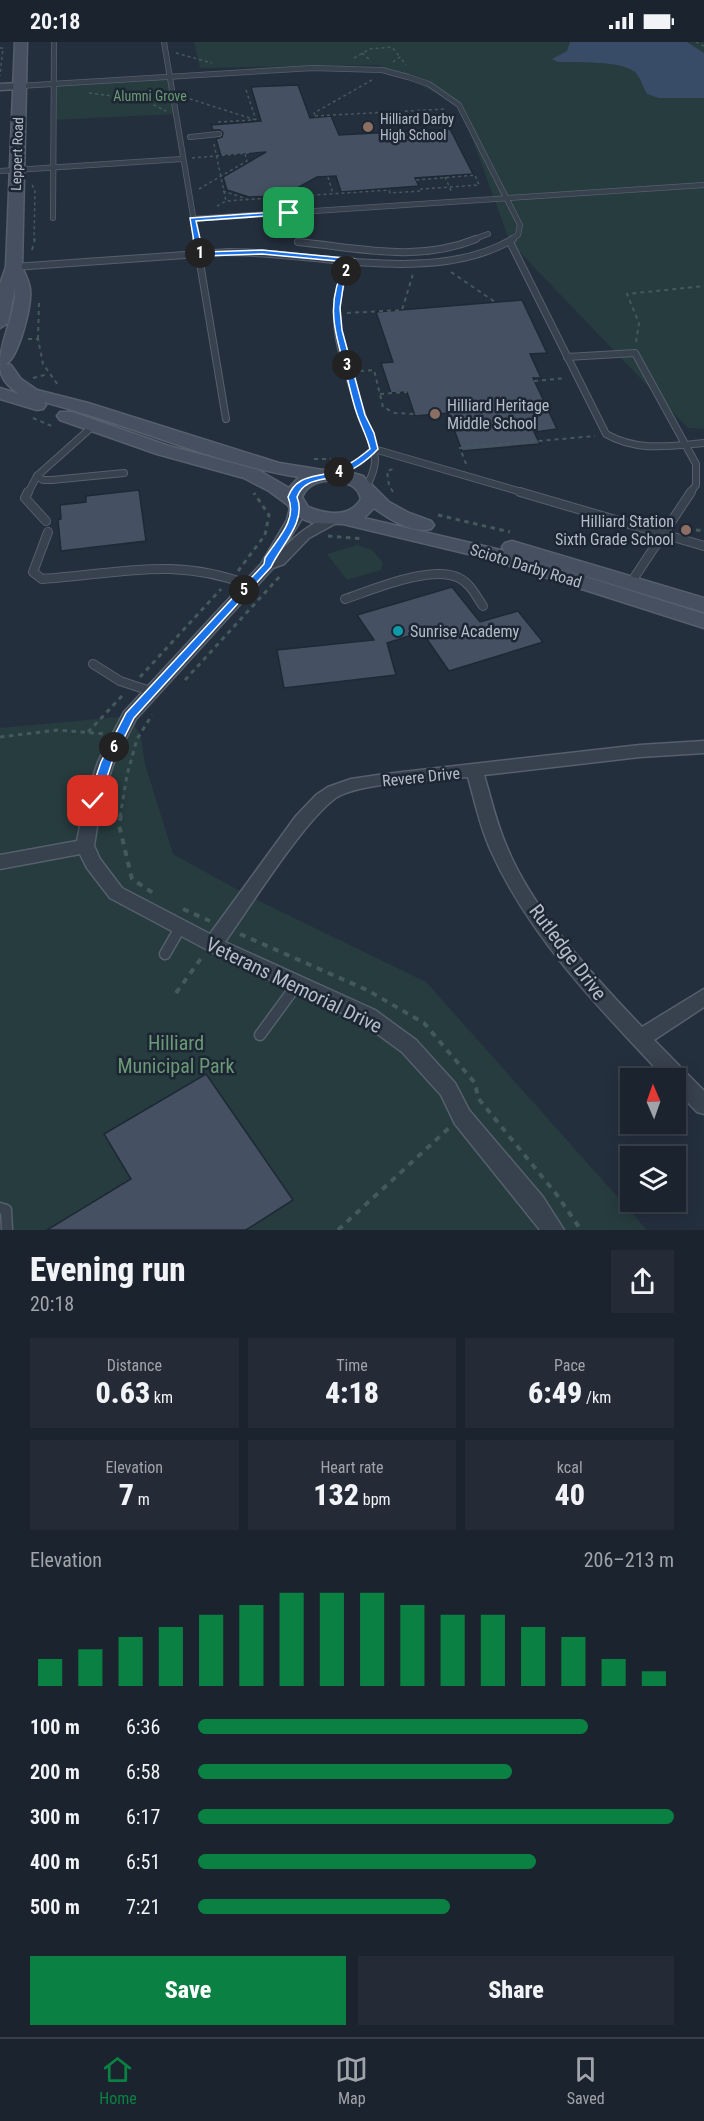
<!DOCTYPE html>
<meta charset="utf-8">
<style>
body{margin:0;font-family:"Roboto Condensed",sans-serif;background:#242b36;color:#f1f3f6;height:100vh;display:flex;flex-direction:column;font-size:22px;white-space:nowrap}
*{box-sizing:border-box;margin:0}
p{font-size:20px;color:#a0a4aa}
.icon{flex:none;width:33px;height:33px;fill:none;stroke:currentColor;stroke-width:2;stroke-linecap:round;stroke-linejoin:round}
.map{position:relative;height:1188px;overflow:hidden}
.side{display:flex;flex-direction:column;background:#1b232e;flex:1}
.side>*{flex:none}
.needle{width:39px;rotate:358deg}
.controls{position:absolute;left:620px;top:1026px;display:grid;gap:12px}
.controls a{display:grid;place-items:center;width:66px;height:66px;border-radius:0px;background:#1b232e;box-shadow:0 3px 15px #0003,0 0 0 2px #39404a;font-size:30px}
.pin{position:absolute;display:grid;place-items:center;width:51px;height:51px;color:#fff;margin:-26px;border-radius:12px;box-shadow:0 3px 9px #0006}
.km{position:absolute;width:30px;height:30px;margin:-15px;border-radius:50%;background:#222;color:#fff;font-size:16px;line-height:30px;text-align:center}
.round{display:grid;place-items:center;flex:none;width:63px;height:63px;border-radius:0px;background:#242b36}
.headline{display:flex;align-items:center;justify-content:space-between;height:102px;padding:0 30px}
h1{font-size:33px;font-weight:800;line-height:45px}
.figures{display:grid;grid-template-columns:repeat(3,1fr);gap:9px;height:102px;padding:6px 30px}
.figures div{display:grid;align-content:center;border-radius:0px;background:#242b36;text-align:center}
.figures b{font-size:30px;font-weight:800}
.figures small{font-size:16px;font-weight:400}
.figures p{font-size:16px}
.chart{height:168px;padding:12px 30px}
.chart p{display:flex;justify-content:space-between}
.chart svg{width:100%;height:108px;margin-top:6px;stroke:#0b8043;stroke-width:6}
.action{display:flex;gap:12px;margin-top:auto;padding:12px 30px}
.action a{flex:1;height:69px;border-radius:0px;background:#0b8043;color:#fff;font-size:24px;font-weight:800;line-height:69px;text-align:center}
.action a+a{background:#242b36;color:#f1f3f6}
ul{padding:0 30px;list-style:none;font-size:20px}
li{display:grid;grid-template-columns:96px 72px 1fr;align-items:center;height:45px}
li i{height:15px;border-radius:8px;background:#0b8043}
.status{display:flex;justify-content:space-between;align-items:center;height:42px;padding:0 30px;background:#1b232e;direction:ltr}
.status svg{height:16px;fill:currentColor}
.tabs{display:flex;justify-content:space-around;align-items:center;height:84px;border-top:2px solid #39404a;background:#1b232e;font-size:16px;color:#a0a4aa}
.tabs a{display:grid;justify-items:center;gap:3px}
.tabs .selected{color:#0b8043}
.map>svg:first-child{display:block}
</style>
<div class="status"><b>20:18</b><svg viewBox="0 0 49 12"><path d="M0 12V9h3v3zM5 12V6h3v6zM10 12V3h3v9zM15 12V0h3v12zM26 1h20v11H26zM47 4h2v5h-2z"/></svg></div>
<div class="map">
<svg width="704" height="1188" viewBox="0 0 704 1188">
<rect width="100%" height="100%" fill="#242f3e"/>
<g fill="#263c3f">
<polygon points="194,0 704,0 704,387 688,386 510,200 460,63 379,23 200,26"/>
<polygon points="169,35 175,72 53,78 54,42"/>
<polygon points="357,503 372,508 383,521 381,528 347,538 327,512"/>
<polygon points="130,674 141,696 145,722 173,812 249,854 426,940 647,1188 0,1188 0,686"/>
</g>
<path fill="#394c67" d="M570,0H687L704,11V56H659L647,52C643,45 640,35 635,30C620,18 577,21 558,20L552,17L567,9Z"/>
<g fill="#455162" stroke="#1f2835" stroke-width="1.5">
<polygon points="298,43 310,76 331,74 339,93 450,87 473,132 415,136 419,144 341,150 336,134 317,135 283,154 249,155 227,148 223,135 266,110 221,114 216,97 222,95 223,91 220,88 213,88 211,83 261,79 251,45"/>
<polygon points="522,258 547,311 530,312 541,336 533,336 557,387 534,390 540,402 462,409 448,371 415,374 407,350 391,351 381,321 393,320 376,270"/>
<polygon points="139,448 146,499 61,509 58,478 61,477 60,463 86,460 86,454"/>
<polygon points="452,545 480,580 518,569 543,600 449,629 422,590 387,601 396,633 284,646 277,608 374,598 357,573"/>
<polygon points="206,1032 293,1158 246,1188 47,1188 131,1137 104,1092"/>
</g>
<g fill="none" stroke-linecap="round" stroke-linejoin="round">
<g stroke="#565f6c" stroke-width="6">
<g id="lane-far3">
<polyline points="164,0 197,198"/>
<polyline points="19,44 313,26 382,28 408,35 429,42 459,63 520,183 518,193 510,198"/>
<polyline points="190,95 219,92"/>
<polyline points="0,129 182,117"/>
<polyline points="53,176 54,0"/>
<polyline points="193,177 704,143"/>
<polyline points="472,198 488,192"/>
</g>
</g>
<g stroke="#565f6c" stroke-width="8">
<g id="lane-far2">
<polyline points="196,197 226,377"/>
<path d="M298,200C360,206 416,221 476,197"/>
<path d="M510,200L606,392C637,410 670,404 704,401"/>
<path d="M352,219C319,268 347,328 364,378C368,391 375,404 375,418C375,427 371,436 367,444"/>
<path d="M14,225L228,210C315,210 435,244 513,197"/>
<polyline points="567,315 635,311 696,422 696,443 690,451"/>
<polyline points="93,384 37,434 43,438 52,438 124,431"/>
<polyline points="374,407 525,451"/>
<polyline points="335,432 359,420 374,407"/>
<polyline points="28,451 37,434"/>
</g>
</g>
<g stroke="#565f6c" stroke-width="10">
<g id="lane-far1">
<polyline points="28,450 25,456 46,479"/>
<polyline points="520,450 704,504"/>
<path d="M48,490L33,530L42,537C118,532 175,514 249,543"/>
<polyline points="630,542 691,450"/>
<path d="M345,557C372,548 432,522 459,536C470,541 476,554 483,564"/>
<polyline points="93,622 120,639 150,649"/>
</g>
</g>
<g stroke="#565f6c" stroke-width="13">
<g id="lane">
<polyline points="165,912 180,886"/>
<polyline points="260,993 298,941"/>
<polyline points="0,1166 6,1168 7,1188"/>
</g>
</g>
<g stroke="#565f6c" stroke-width="3">
<g id="street">
<polygon points="0,42 19,41 23,44 19,47 0,48"/>
<path d="M297,462L304,466L301,478L283,507C294,495 320,472 338,476L340,479L309,496L284,522L273,526L136,677L114,720L101,759L94,804L100,817L122,846L210,892L296,774L316,753L328,745L351,737L385,732L640,703L704,699V711L640,715L484,733C491,756 496,780 506,803C533,870 593,933 642,985L704,947V965L654,998L704,1049V1072L697,1070L675,1047V1036H665C601,968 530,896 491,809C480,785 475,760 468,735C436,738 369,740 341,753C311,767 248,868 225,900L375,968L416,998L455,1041L469,1068L543,1155L564,1188H540L455,1082L441,1053L402,1010L361,980L217,913L110,856L87,826L80,812L0,827V813L77,799L85,759L98,720L124,670L261,522L287,478L290,466Z"/>
</g>
</g>
<g stroke="#565f6c" stroke-width="3">
<path id="secondary" d="M15,0H27L22,225C25,232 29,239 30,247C32,263 19,315 6,322L11,323L21,337L37,348L88,361L279,421L323,428L335,426L363,434L389,460L409,471L431,479L434,483L431,487C413,492 389,477 374,466L364,476L505,509L502,505L505,501L512,499L704,556V570L516,513L704,572V586L485,516L343,482L313,481L293,473L288,463L269,449L244,436L157,412L60,378L57,374L60,370H72L169,404L258,428L289,446L299,435C212,421 129,382 44,360L46,363L43,367L37,368L0,357V346L19,352C8,344 0,337 0,323H2L0,322C0,296 16,274 15,246L8,281L0,286V242L6,225ZM334,438C347,441 358,443 361,457C349,477 326,472 308,465L302,455C308,441 320,439 334,438Z"/>
</g>
<g stroke="#44595c" stroke-width="1.5" stroke-dasharray="3 3" stroke-linecap="butt">
<polyline points="696,0 704,4"/>
<polyline points="0,6 3,6 0,34"/>
<polyline points="176,11 212,21"/>
<polyline points="362,11 370,18"/>
<polyline points="354,16 370,7 392,5 400,15"/>
<polyline points="393,20 400,15 406,23"/>
<polyline points="246,48 256,78"/>
<polyline points="89,51 144,58 166,69"/>
<polyline points="184,55 256,78"/>
<polyline points="315,73 314,71 372,38"/>
<polyline points="315,74 445,67"/>
<polyline points="218,80 253,78"/>
<polyline points="214,102 226,159"/>
<polyline points="192,116 250,111"/>
<polyline points="328,135 333,152"/>
<polyline points="445,135 452,151"/>
<polyline points="32,143 35,148 34,198"/>
<polyline points="199,147 247,119 245,112"/>
<polyline points="223,149 247,157"/>
<polyline points="217,164 226,159 389,148 390,151 422,149 421,147 479,143 475,133 416,138"/>
</g>
<g stroke="#44595c" stroke-width="2" stroke-dasharray="4 4" stroke-linecap="butt">
<polyline points="32,208 35,197"/>
<polyline points="451,230 495,260"/>
<polyline points="347,271 402,268 413,232"/>
<polyline points="28,297 38,297 43,322 58,343"/>
<polyline points="38,297 39,260"/>
<polyline points="636,300 639,281 627,252 704,244"/>
<polyline points="360,329 374,328 383,365 395,371 414,372"/>
<polyline points="33,336 48,332"/>
<polyline points="534,339 566,336"/>
<polyline points="380,352 407,350"/>
<polyline points="33,376 54,385"/>
<polyline points="314,417 331,417"/>
<polyline points="466,422 460,406 595,394"/>
<polyline points="393,450 389,443 387,429 396,426"/>
</g>
<g stroke="#44595c" stroke-width="3" stroke-dasharray="4.5 4.5" stroke-linecap="butt">
<polyline points="438,473 510,490"/>
<polyline points="696,488 704,489"/>
<polyline points="328,494 364,497"/>
<polyline points="238,529 265,493 269,473 254,451"/>
<polyline points="140,635 221,547"/>
<polyline points="185,638 282,532"/>
<polyline points="88,690 123,653"/>
<polyline points="0,695 58,688 105,692"/>
<polyline points="120,775 127,733 137,697 152,673"/>
</g>
<g stroke="#44595c" stroke-width="4" stroke-dasharray="6 6" stroke-linecap="butt">
<polyline points="121,773 119,783 132,837 153,851"/>
<polyline points="183,867 210,879"/>
<polyline points="240,892 367,948 424,981 475,1041 478,1056 557,1153 581,1188"/>
<polyline points="176,951 202,915"/>
<polyline points="338,1188 449,1086"/>
</g>
<use href="#lane-far3" stroke="#38414e" stroke-width="4.5"/>
<use href="#lane-far2" stroke="#38414e" stroke-width="6"/>
<use href="#lane-far1" stroke="#38414e" stroke-width="8"/>
<use href="#lane" stroke="#38414e" stroke-width="10"/>
<use href="#street" fill="#38414e" fill-rule="evenodd"/>
<use href="#secondary" fill="#465061" fill-rule="evenodd"/>
</g>
<path fill="#1a73e8" stroke="#fff" stroke-width="1.5" d="M289,169L292,172L196,179L203,210L262,208L354,217L344,239L340,266L342,288L365,373L374,391L378,407C368,418 352,429 338,434C323,439 304,436 297,455C307,480 281,503 271,525L134,676L112,720L99,759L97,762H89L88,759L101,720L126,671L264,522L265,516C277,497 298,478 288,455C296,433 314,436 332,430C346,426 359,416 370,407C367,394 361,384 357,372C352,358 349,342 345,327C334,286 325,259 347,220L262,212L200,214L196,212L190,176Z"/>
<g fill="#8d6e63" stroke="#1d2633" stroke-width="2">
<circle cx="368" cy="85" r="6"/>
<circle cx="435" cy="372" r="6"/>
<circle cx="686" cy="488" r="6"/>
</g>
<circle fill="#0f9aa8" stroke="#1d2633" stroke-width="2" cx="398" cy="589" r="6"/>
<g text-anchor="middle" dominant-baseline="central" stroke-width="5" stroke-linejoin="round" paint-order="stroke">
<g font-size="14" fill="#6b9a76" stroke="#1d2633">
<text x="150" y="54">Alumni Grove</text>
</g>
<g font-size="14" fill="#b4bcc9" stroke="#1d2633" text-anchor="start">
<text x="380" y="77">Hilliard Darby<tspan x="380" dy="16">High School</tspan></text>
</g>
<g font-size="14" fill="#b4bcc9" stroke="#1d2633">
<text transform="translate(17 112) rotate(-88)">Leppert Road</text>
</g>
<g font-size="16" fill="#b4bcc9" stroke="#1d2633" text-anchor="start">
<text x="447" y="363">Hilliard Heritage<tspan x="447" dy="18">Middle School</tspan></text>
<text x="674" y="479" text-anchor="end">Hilliard Station<tspan x="674" dy="18">Sixth Grade School</tspan></text>
<text x="410" y="589">Sunrise Academy</text>
</g>
<g font-size="16" fill="#b4bcc9" stroke="#1d2633">
<text transform="translate(526 524) rotate(17)">Scioto Darby Road</text>
<text transform="translate(421 735) rotate(-6)">Revere Drive</text>
</g>
<g font-size="20" fill="#b4bcc9" stroke="#1d2633">
<text transform="translate(568 910) rotate(53)">Rutledge Drive</text>
<text transform="translate(294 943) rotate(26)">Veterans Memorial Drive</text>
</g>
<g font-size="20" fill="#6b9a76" stroke="#1d2633">
<text x="176" y="1001">Hilliard<tspan x="176" dy="23">Municipal Park</tspan></text>
</g>
</g>
</svg>
<div class="controls">
<a><svg class="needle" viewBox="-14 -14 28 28"><path d="M0-13l5 13h-10z" fill="#e53935"/><path d="M0 13l5-13h-10z" fill="#a0a4aa"/></svg></a>
<a><svg class="icon" aria-label="layers" viewBox="0 0 24 24"><path d="M12 4l9 5-9 5-9-5zM3 14l9 5 9-5"/></svg></a>
</div>
<div class="pin" style="left:289px;top:171px;background:#1e9e55"><svg class="icon" aria-label="arrive" viewBox="0 0 24 24"><path d="M6 21V4h12l-3 4 3 4H6"/></svg></div>
<div class="pin" style="left:93px;top:759px;background:#d93025"><svg class="icon" aria-label="check" viewBox="0 0 24 24"><path d="M5 12l5 5 9-10"/></svg></div>
<b class="km" style="left:200px;top:211px">1</b>
<b class="km" style="left:346px;top:229px">2</b>
<b class="km" style="left:347px;top:323px">3</b>
<b class="km" style="left:339px;top:430px">4</b>
<b class="km" style="left:244px;top:548px">5</b>
<b class="km" style="left:114px;top:705px">6</b>
</div>
<section class="side">
<div class="headline"><div><h1>Evening run</h1><p>20:18</p></div><a class="round"><svg class="icon" aria-label="share" viewBox="0 0 24 24"><path d="M12 15V3M7 8l5-5 5 5M5 13v7h14v-7"/></svg></a></div>
<div class="figures">
<div><p>Distance</p><b>0.63<small> km</small></b></div>
<div><p>Time</p><b>4:18</b></div>
<div><p>Pace</p><b>6:49<small> /km</small></b></div>
</div>
<div class="figures">
<div><p>Elevation</p><b>7<small> m</small></b></div>
<div><p>Heart rate</p><b>132<small> bpm</small></b></div>
<div><p>kcal</p><b>40</b></div>
</div>
<div class="chart"><p><span>Elevation</span>206–213 m</p>
<svg viewBox="0 0 160 44" preserveAspectRatio="none"><path d="M5 44V33M15 44V29M25 44V24M35 44V20M45 44V15M55 44V11M65 44V6M75 44V6M85 44V6M95 44V11M105 44V15M115 44V15M125 44V20M135 44V24M145 44V33M155 44V38"/></svg>
</div>
<ul>
<li><b>100 m</b>6:36<i style="width:82%"></i></li>
<li><b>200 m</b>6:58<i style="width:66%"></i></li>
<li><b>300 m</b>6:17<i style="width:100%"></i></li>
<li><b>400 m</b>6:51<i style="width:71%"></i></li>
<li><b>500 m</b>7:21<i style="width:53%"></i></li>
</ul>
<div class="action"><a>Save</a><a>Share</a></div>
</section>
<nav class="tabs">
<a class="selected"><svg class="icon" aria-label="home" viewBox="0 0 24 24"><path d="M3 11l9-7 9 7M6 9v11h12V9"/></svg>Home</a>
<a><svg class="icon" aria-label="map" viewBox="0 0 24 24"><path d="M3 6l6-2 6 2 6-2v14l-6 2-6-2-6 2zM9 4v14M15 6v14"/></svg>Map</a>
<a><svg class="icon" aria-label="saved" viewBox="0 0 24 24"><path d="M7 4h10v16l-5-4-5 4z"/></svg>Saved</a>
</nav>
